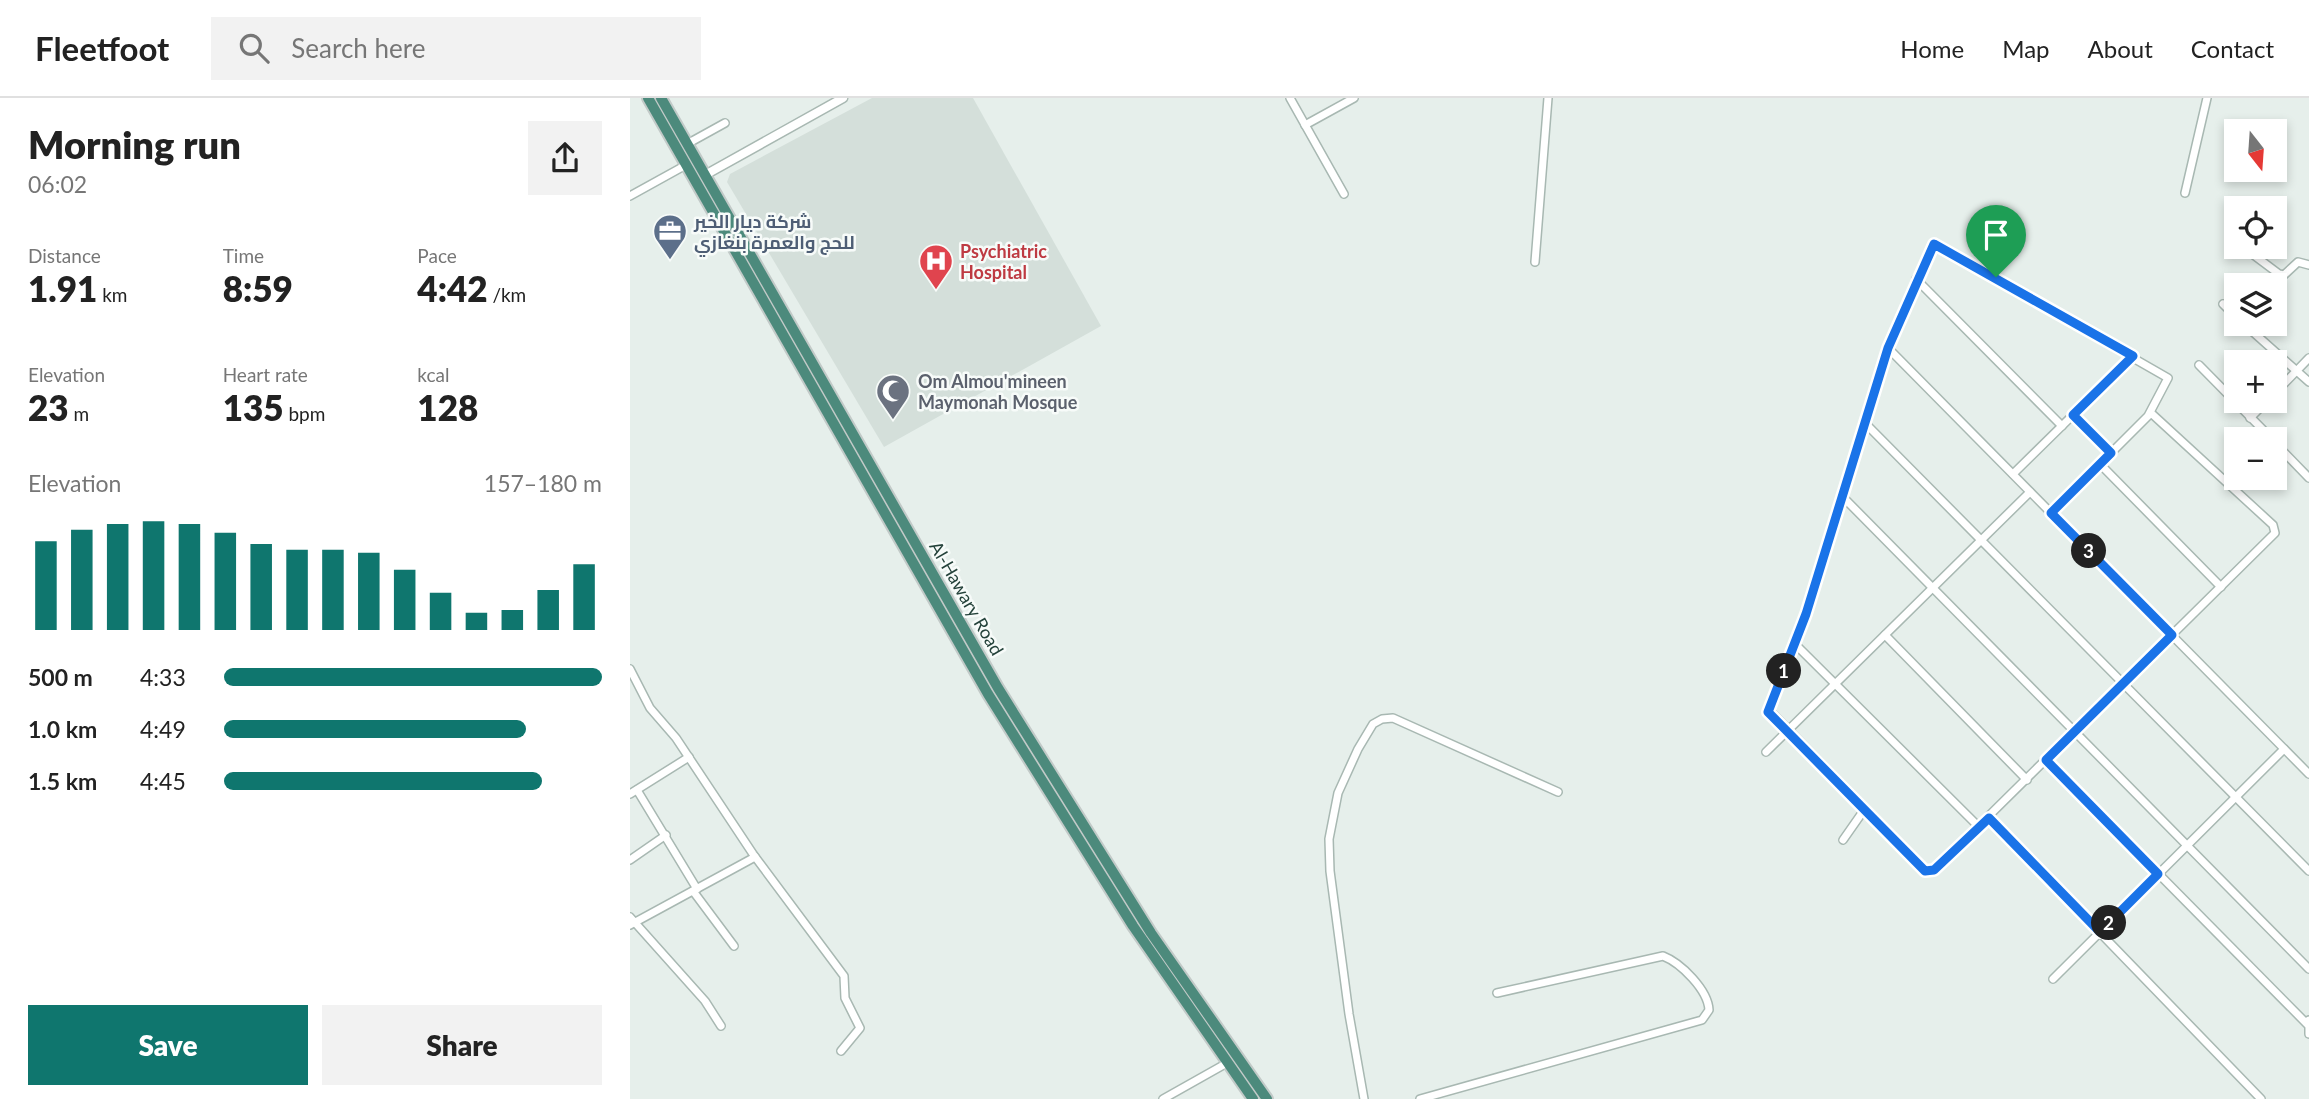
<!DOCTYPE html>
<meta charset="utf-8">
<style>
body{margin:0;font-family:Lato,Cairo,sans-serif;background:#f2f2f2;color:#222;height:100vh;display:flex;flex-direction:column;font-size:26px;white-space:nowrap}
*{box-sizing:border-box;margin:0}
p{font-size:23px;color:#767676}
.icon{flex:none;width:38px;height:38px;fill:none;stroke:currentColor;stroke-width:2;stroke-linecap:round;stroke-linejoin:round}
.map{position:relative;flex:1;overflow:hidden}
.panel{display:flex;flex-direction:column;background:#fff;width:630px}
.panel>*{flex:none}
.needle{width:46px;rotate:163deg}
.controls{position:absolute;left:1594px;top:21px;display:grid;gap:14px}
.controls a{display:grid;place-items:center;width:63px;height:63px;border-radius:0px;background:#fff;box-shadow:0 4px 10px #0003;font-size:35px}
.pin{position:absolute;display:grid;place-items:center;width:60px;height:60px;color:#fff;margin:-72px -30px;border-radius:50% 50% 50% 0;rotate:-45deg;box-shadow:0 0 7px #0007}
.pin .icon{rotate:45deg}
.km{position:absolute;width:35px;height:35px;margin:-18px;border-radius:50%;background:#222;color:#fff;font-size:19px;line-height:35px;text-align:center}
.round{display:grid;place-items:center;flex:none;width:74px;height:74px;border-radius:0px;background:#f2f2f2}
.summary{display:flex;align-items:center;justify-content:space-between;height:119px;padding:0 28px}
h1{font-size:38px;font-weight:800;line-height:52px}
.metrics{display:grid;grid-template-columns:repeat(3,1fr);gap:10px;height:119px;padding:7px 28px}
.metrics div{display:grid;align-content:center}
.metrics b{font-size:35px;font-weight:800}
.metrics small{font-size:19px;font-weight:400}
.metrics p{font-size:19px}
.chart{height:196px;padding:14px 28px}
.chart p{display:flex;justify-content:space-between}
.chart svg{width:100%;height:126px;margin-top:7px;stroke:#0f766e;stroke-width:6}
.button{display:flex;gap:14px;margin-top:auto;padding:14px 28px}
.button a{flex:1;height:80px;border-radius:0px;background:#0f766e;color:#fff;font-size:28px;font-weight:800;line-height:80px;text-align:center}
.button a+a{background:#f2f2f2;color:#222}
ul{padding:0 28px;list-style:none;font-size:23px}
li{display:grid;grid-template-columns:112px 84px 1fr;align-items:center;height:52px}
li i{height:18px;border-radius:9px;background:#0f766e}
header{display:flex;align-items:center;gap:42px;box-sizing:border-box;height:98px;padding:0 35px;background:#fff;border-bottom:2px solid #e0e0e0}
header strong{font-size:33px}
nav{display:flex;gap:38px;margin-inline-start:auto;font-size:24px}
.search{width:490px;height:63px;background:#f2f2f2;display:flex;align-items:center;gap:18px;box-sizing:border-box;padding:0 24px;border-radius:0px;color:#767676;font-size:26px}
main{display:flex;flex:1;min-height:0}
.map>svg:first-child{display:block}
</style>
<header>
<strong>Fleetfoot</strong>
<div class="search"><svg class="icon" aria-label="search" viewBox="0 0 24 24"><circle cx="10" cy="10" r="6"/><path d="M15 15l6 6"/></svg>Search here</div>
<nav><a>Home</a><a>Map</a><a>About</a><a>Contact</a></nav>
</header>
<main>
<section class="panel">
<div class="summary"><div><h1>Morning run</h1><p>06:02</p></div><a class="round"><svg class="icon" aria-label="share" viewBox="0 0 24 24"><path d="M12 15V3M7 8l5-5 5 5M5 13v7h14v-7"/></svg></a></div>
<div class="metrics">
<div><p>Distance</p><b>1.91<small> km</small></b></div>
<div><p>Time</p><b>8:59</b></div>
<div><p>Pace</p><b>4:42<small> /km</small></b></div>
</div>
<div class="metrics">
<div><p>Elevation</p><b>23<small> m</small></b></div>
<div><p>Heart rate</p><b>135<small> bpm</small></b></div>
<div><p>kcal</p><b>128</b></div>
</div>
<div class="chart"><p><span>Elevation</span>157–180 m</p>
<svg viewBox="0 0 160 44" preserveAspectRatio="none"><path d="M5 44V13M15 44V9M25 44V7M35 44V6M45 44V7M55 44V10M65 44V14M75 44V16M85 44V16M95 44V17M105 44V23M115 44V31M125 44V38M135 44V37M145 44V30M155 44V21"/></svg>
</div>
<ul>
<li><b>500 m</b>4:33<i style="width:100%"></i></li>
<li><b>1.0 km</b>4:49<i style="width:80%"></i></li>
<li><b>1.5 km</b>4:45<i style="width:84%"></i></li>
</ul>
<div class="button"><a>Save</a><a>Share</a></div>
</section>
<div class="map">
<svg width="1679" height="1001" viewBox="0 0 1679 1001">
<rect width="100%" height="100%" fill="#e6efeb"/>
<polygon fill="#d4dfda" points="242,0 343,0 471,228 254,349 97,84 100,76"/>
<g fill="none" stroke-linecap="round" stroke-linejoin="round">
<g stroke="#a8b8b2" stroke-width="10">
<g id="minor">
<polyline points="660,0 714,96"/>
<polyline points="675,27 724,0"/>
<polyline points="57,46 95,25"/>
<polyline points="1555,95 1577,0"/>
<polyline points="0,98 56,67"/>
<polyline points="1613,149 1649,176 1654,177 1668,164 1679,167"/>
<polyline points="905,164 918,0"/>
<polyline points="1286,181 1432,328"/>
<polyline points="1593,206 1606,219"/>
<polyline points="1614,226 1679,284"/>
<polyline points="1258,250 1679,676"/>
<polyline points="1569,267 1642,341"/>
<polyline points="1645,295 1679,260"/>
<polyline points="1443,317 1481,355"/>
<polyline points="1620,320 1637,303"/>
<polyline points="1234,324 1679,773"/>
<polyline points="1645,345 1679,380"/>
<polyline points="1470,366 1591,489"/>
<polyline points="1383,376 1503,258"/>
<polyline points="1212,398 1679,871"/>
<polyline points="1421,415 1518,318 1538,280 1304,146 1258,250 1176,516 1138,611 1297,773 1304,772 1645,435 1643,427 1521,315"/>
<polyline points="1255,537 1397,682"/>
<polyline points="1165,546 1349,729"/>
<polyline points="0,571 20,610 46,640 123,756 214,878 215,900 230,930 211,953"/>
<polyline points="1136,654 1400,394"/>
<polyline points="1416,662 1677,926"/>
<polyline points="7,692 67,791"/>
<polyline points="0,696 59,659"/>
<polyline points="1359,720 1631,1001"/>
<polyline points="1213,742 1234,712"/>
<polyline points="0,762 36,737"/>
<polyline points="63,793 104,848"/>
<polyline points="0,819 75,903 91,928"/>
<polyline points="0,827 125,759"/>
<polyline points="1423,881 1654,651"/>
<polyline points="1679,922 1679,936"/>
<polyline points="533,1001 597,965"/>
<polyline points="734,1001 719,916 700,773 699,741 708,695 728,651 743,626 752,621 763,620 928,694"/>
<path d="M790,1001L1072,922L1079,912C1078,892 1051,865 1033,858L867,895"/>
</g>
</g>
<g stroke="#a8b8b2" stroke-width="11">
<polyline id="tertiary" points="75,77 213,0"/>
</g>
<g stroke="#c2cac8" stroke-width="14">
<g id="trunk">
<polyline points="18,0 358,596 503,828 623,1001"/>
<polyline points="31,0 368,590 521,835 637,1001"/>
</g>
</g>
<use href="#minor" stroke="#fff" stroke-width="7"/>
<use href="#tertiary" stroke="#fff" stroke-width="8"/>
<use href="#trunk" stroke="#4c8a7c" stroke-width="10"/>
</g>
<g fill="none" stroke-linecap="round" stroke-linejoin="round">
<g stroke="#fff" stroke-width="14">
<polygon id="route" points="1304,146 1503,258 1443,317 1481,355 1421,415 1542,537 1416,662 1528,776 1470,834 1359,720 1304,772 1295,773 1138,614 1176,516 1258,250"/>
</g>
<use href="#route" stroke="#1a73e8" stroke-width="9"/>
</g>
<defs>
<g id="office-pin" transform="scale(1.75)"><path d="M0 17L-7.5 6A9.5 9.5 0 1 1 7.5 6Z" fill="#5c6f8a" stroke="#f7fbf9"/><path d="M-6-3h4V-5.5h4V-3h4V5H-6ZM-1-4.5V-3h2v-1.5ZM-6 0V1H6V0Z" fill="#fff"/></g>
<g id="hospital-pin" transform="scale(1.75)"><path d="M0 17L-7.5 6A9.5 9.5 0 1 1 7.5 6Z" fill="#e0444e" stroke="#f7fbf9"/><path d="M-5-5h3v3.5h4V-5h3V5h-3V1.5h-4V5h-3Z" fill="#fff"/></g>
<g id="mosque-pin" transform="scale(1.75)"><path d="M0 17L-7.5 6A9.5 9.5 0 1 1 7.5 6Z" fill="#6b7280" stroke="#f7fbf9"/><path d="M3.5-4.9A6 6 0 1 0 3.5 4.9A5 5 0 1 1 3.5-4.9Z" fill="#fff"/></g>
</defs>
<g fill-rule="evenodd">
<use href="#office-pin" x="40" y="133"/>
<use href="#hospital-pin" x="306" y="163"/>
<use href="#mosque-pin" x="263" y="293"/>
</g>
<g text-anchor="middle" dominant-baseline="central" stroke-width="5" stroke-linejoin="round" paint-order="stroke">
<g font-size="18" font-weight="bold" fill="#4e5e75" stroke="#f7fbf9" text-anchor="start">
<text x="64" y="123">شركة ديار الخير<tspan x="64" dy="21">للحج والعمرة بنغازي</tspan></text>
</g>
<g font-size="18" font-weight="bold" fill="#be3a42" stroke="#f7fbf9" text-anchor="start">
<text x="330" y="153">Psychiatric<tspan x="330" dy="21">Hospital</tspan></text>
</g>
<g font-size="18" font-weight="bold" fill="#5b616d" stroke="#f7fbf9" text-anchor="start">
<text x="288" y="283">Om Almou'mineen<tspan x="288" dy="21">Maymonah Mosque</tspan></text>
</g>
<g font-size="18" fill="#24423a" stroke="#f7fbf9">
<text transform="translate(337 500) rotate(60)">Al-Hawary Road</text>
</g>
</g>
</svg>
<div class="controls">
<a><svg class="needle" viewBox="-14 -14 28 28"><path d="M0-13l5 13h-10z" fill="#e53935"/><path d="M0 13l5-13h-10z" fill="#767676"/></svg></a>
<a><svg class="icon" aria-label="locate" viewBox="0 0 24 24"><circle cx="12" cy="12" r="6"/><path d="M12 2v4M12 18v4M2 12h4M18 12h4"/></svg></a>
<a><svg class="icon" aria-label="layers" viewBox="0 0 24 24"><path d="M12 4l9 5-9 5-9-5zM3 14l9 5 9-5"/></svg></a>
<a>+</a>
<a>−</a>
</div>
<div class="pin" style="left:1366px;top:179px;background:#1e9e55"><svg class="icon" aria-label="arrive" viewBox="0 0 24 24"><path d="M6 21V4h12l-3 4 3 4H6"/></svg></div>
<b class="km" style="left:1154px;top:573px">1</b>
<b class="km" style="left:1479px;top:825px">2</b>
<b class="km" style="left:1459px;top:453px">3</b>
</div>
</main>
